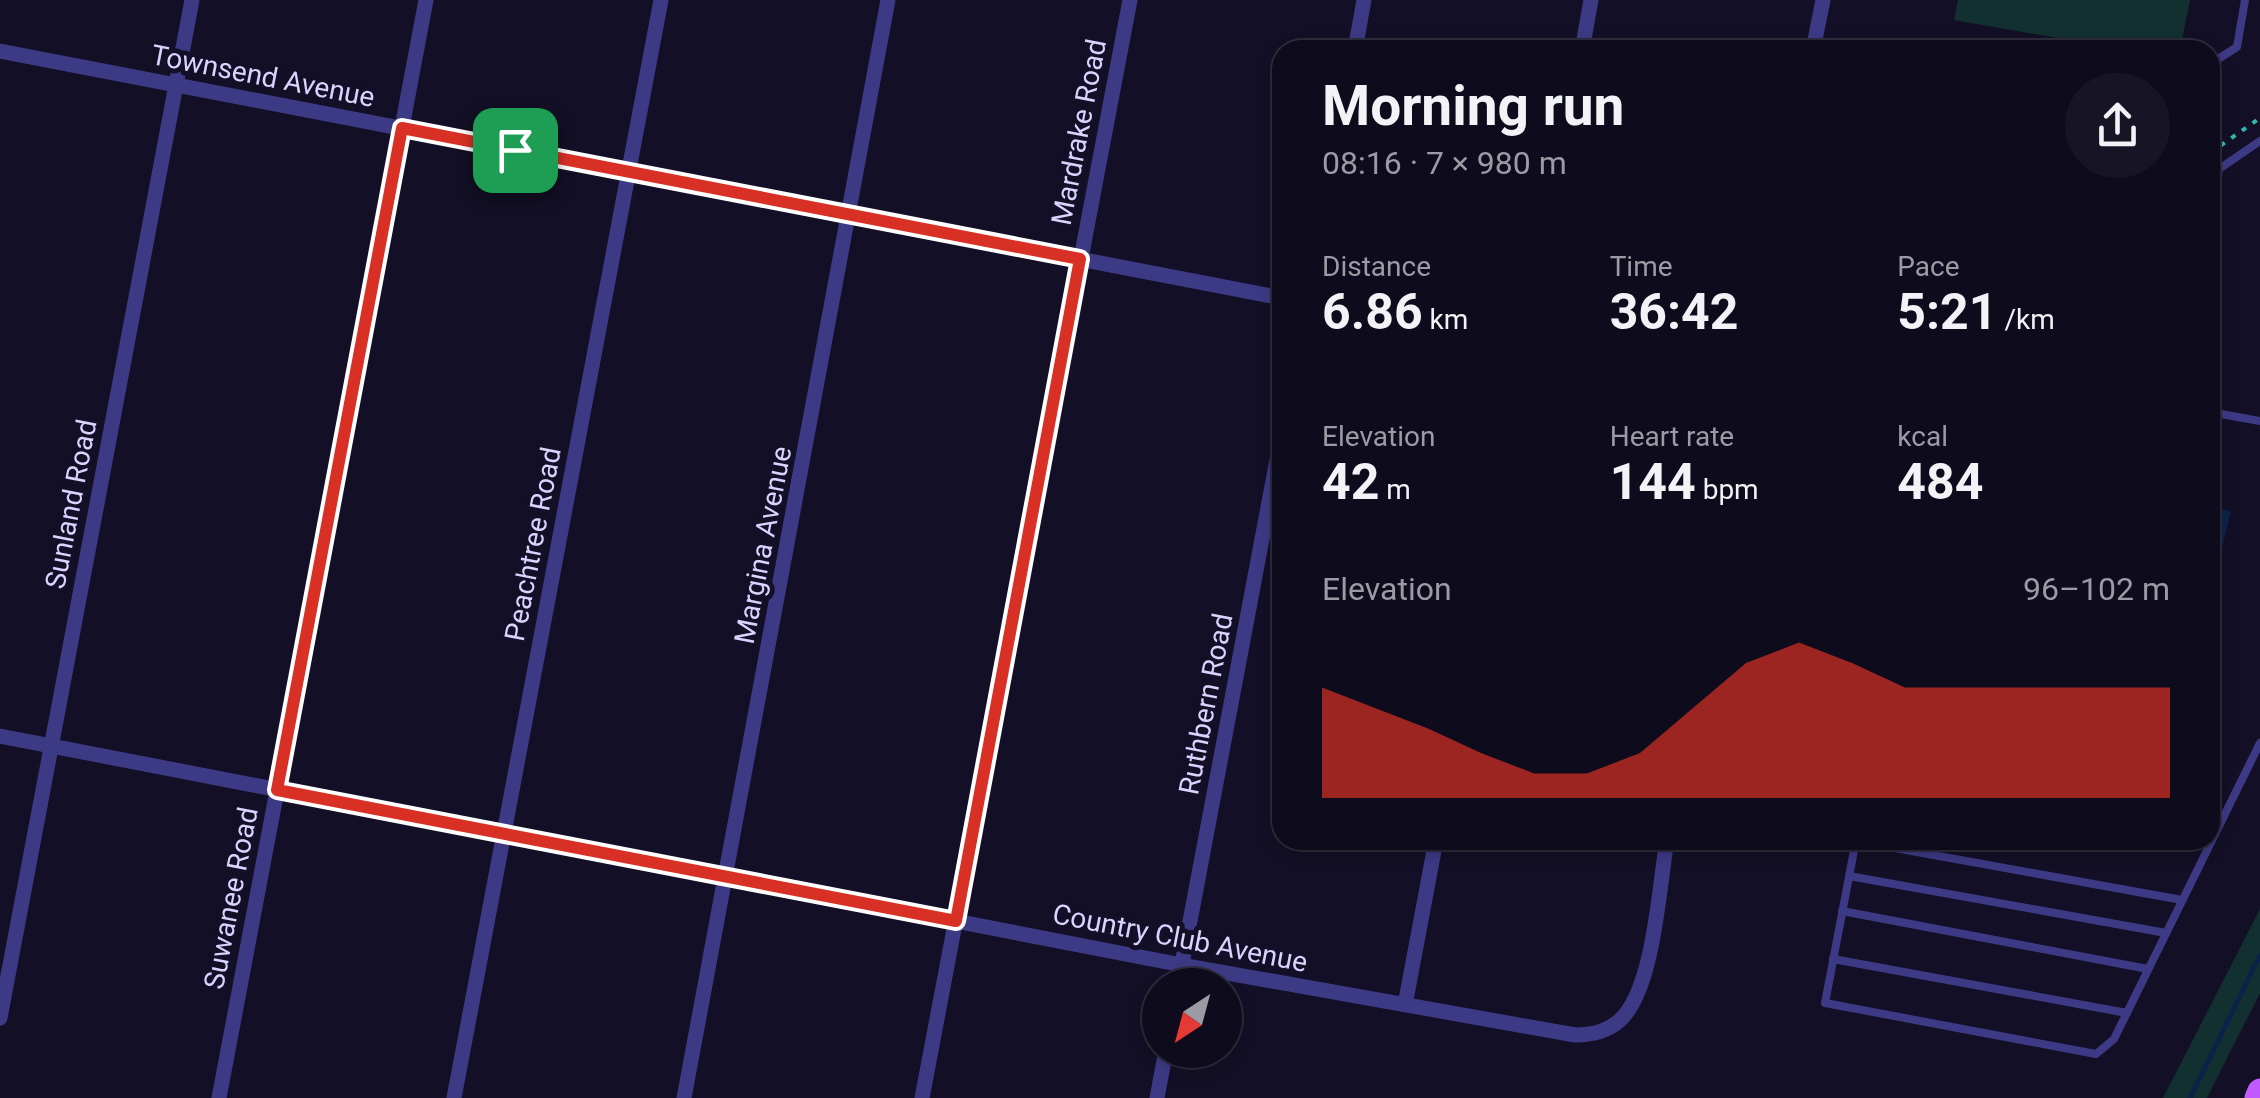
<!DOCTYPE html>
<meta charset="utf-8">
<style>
body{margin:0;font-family:Roboto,sans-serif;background:#171425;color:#f1f3f6;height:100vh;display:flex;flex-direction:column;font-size:38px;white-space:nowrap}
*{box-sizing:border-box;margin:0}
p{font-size:32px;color:#9b9ba3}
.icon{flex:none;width:55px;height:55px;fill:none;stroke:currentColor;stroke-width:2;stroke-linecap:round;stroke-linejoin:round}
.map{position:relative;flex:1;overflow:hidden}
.drawer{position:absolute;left:1272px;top:40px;width:948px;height:810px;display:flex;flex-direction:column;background:#0e0b1c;border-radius:30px;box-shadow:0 5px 15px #0003,0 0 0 2px #2e2b3b}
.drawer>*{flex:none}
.needle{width:65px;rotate:216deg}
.buttons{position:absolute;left:1142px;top:968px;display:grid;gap:20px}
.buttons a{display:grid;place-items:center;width:100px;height:100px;border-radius:50%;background:#0e0b1c;box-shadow:0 5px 15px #0003,0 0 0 2px #2e2b3b;font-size:50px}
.pin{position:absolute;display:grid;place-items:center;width:85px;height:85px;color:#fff;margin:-42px;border-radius:20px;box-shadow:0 5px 15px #0006}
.round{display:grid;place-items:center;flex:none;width:105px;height:105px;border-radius:52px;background:#171425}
.headline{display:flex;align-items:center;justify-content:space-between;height:170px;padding:0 50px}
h1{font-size:55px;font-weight:700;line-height:75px}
.figures{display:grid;grid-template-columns:repeat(3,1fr);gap:15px;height:170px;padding:10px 50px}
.figures div{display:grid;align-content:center}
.figures b{font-size:50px;font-weight:700}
.figures small{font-size:28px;font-weight:400}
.figures p{font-size:28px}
.chart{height:280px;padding:20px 50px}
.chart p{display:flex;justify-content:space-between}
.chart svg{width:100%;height:180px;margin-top:10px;fill:#d93025;opacity:.7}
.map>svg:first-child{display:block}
</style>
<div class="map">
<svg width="2260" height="1098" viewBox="0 0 2260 1098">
<rect width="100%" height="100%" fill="#130f26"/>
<g fill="#12302f">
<polygon points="1958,0 2190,0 2180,50 2126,50 1954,20"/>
<polygon points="2260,909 2260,993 2207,1098 2163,1098"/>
</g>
<polygon fill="#0c2248" points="2210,507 2231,511 2214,582 2217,687 2210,701"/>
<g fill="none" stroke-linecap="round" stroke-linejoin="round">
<polyline stroke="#0c2248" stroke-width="5" points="2190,1098 2260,955"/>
<polyline stroke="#2fb8b0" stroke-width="4" stroke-dasharray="5 8" stroke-linecap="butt" points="2210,153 2260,118"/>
<g stroke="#3d3a85" stroke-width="8">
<polyline points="2210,64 2237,47 2245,0"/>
<polyline points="2210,225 2219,169 2260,141"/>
<polyline points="2210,412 2260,421"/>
<polyline points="1856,840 1825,1003 2096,1054 2114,1039 2260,743"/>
<polyline points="1856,841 2182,900"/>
<polyline points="1849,876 2166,933"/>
<polyline points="1842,911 2148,969"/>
<polyline points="1833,959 2127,1013"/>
</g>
<g stroke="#3d3a85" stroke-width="15">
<polyline points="1355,50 1364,0"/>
<polyline points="1582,50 1591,0"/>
<polyline points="1813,50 1823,0"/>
<polyline points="0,51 1282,298"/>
<path d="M0,736L1182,965L1575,1035C1591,1035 1606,1032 1619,1021C1654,991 1659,886 1667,840"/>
<polyline points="1178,985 1282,433"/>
<polyline points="1405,1005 1436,840"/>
<polyline points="0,1018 192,0"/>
<polyline points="219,1098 426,0"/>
<polyline points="454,1098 661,0"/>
<polyline points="684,1098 888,0"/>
<polyline points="922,1098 1130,0"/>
<polyline points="1157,1098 1166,1050"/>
</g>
<polyline stroke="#c25bff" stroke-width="25" points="2257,1098 2260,1091"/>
</g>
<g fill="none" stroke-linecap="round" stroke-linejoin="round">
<g stroke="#fff" stroke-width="20">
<polygon id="route" points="402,128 1080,259 956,921 277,790"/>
</g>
<use href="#route" stroke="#d93025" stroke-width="12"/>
</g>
<g text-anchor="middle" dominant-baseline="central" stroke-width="10" stroke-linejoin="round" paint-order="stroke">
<g font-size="28" fill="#d9d4ff" stroke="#130f26">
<text transform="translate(263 76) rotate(11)">Townsend Avenue</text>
<text transform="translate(1079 132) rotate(-79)">Mardrake Road</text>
<text transform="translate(71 504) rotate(-79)">Sunland Road</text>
<text transform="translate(533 544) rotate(-79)">Peachtree Road</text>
<text transform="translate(763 545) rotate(-79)">Margina Avenue</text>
<text transform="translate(1206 704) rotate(-79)">Ruthbern Road</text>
<text transform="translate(231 898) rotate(-79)">Suwanee Road</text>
<text transform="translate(1180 938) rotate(11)">Country Club Avenue</text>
</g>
</g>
</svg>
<div class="buttons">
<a><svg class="needle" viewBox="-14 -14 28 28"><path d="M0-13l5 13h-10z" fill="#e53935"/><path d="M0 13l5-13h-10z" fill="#9b9ba3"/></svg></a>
</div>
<div class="pin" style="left:515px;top:150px;background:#1e9e55"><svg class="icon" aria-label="arrive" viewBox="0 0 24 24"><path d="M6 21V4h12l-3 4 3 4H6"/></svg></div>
<section class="drawer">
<div class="headline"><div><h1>Morning run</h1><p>08:16 · 7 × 980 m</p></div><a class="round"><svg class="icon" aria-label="share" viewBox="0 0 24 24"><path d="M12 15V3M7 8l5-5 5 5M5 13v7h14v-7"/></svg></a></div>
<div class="figures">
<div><p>Distance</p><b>6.86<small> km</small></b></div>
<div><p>Time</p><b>36:42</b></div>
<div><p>Pace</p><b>5:21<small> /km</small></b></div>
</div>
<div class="figures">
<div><p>Elevation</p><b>42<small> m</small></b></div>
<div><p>Heart rate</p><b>144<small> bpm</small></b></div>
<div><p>kcal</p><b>484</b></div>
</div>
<div class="chart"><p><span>Elevation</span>96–102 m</p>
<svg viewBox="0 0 160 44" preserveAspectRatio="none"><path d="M0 44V17L10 22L20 27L30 33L40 38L50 38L60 33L70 22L80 11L90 6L100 11L110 17L120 17L130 17L140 17L150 17L160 17V44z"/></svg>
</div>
</section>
</div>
